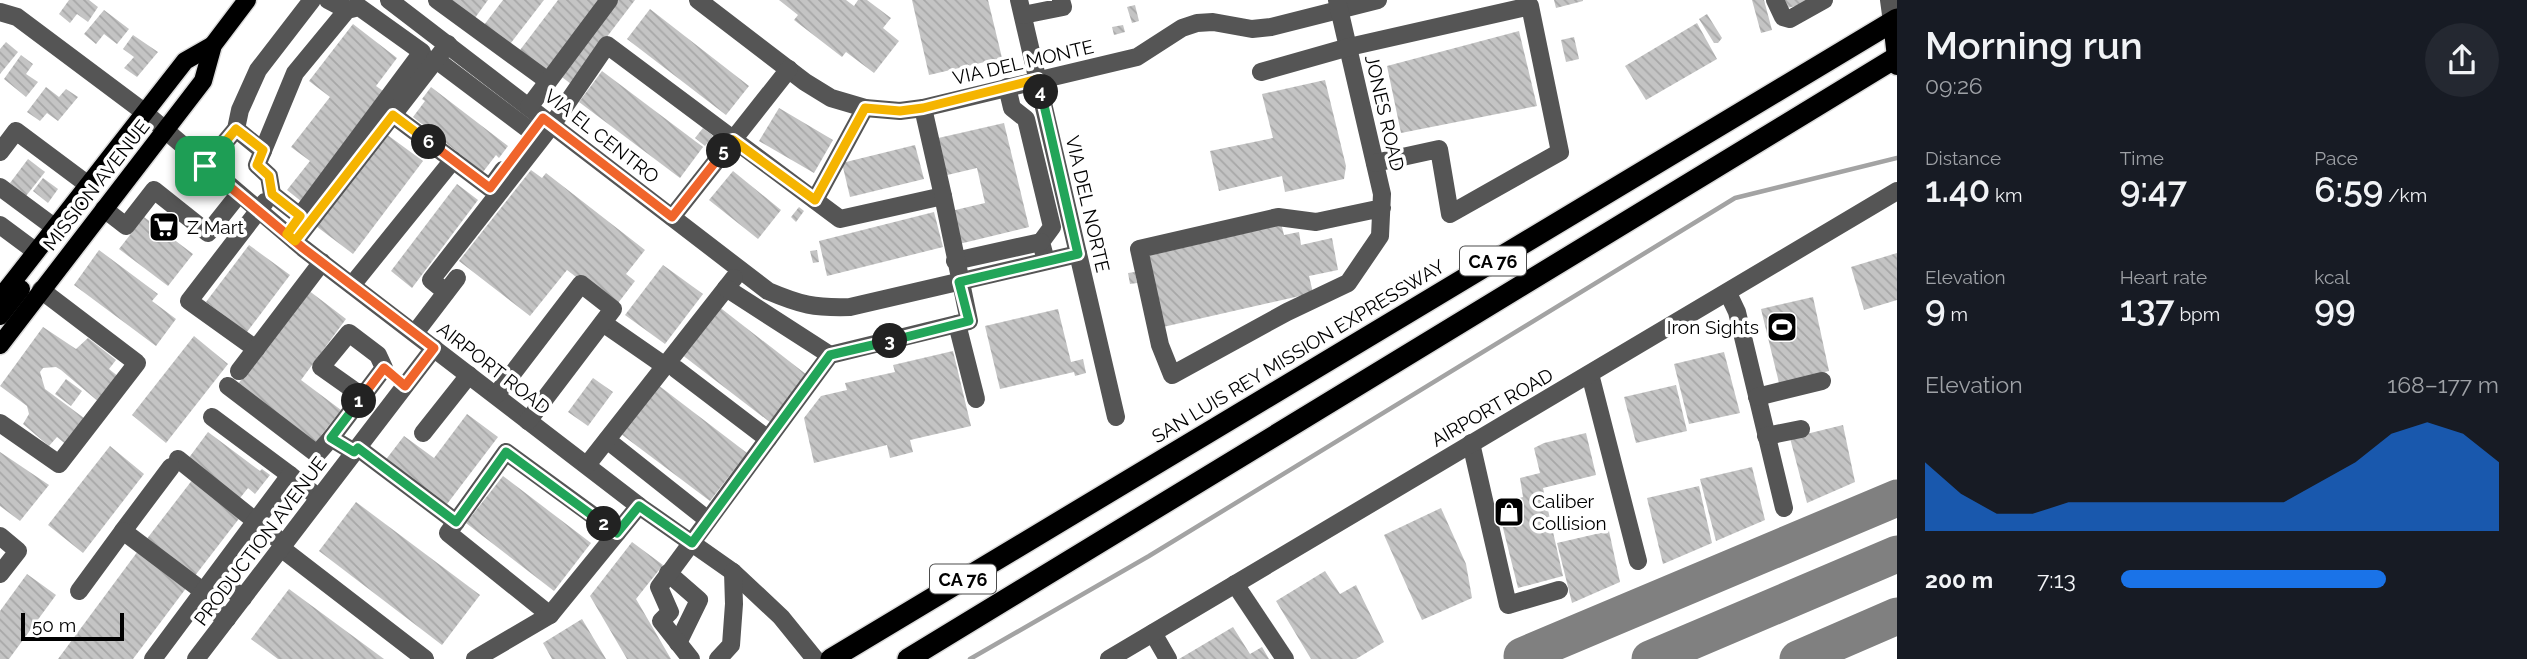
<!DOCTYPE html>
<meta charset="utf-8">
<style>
body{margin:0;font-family:Raleway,sans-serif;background:#242831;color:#f1f3f6;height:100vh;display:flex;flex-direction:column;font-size:26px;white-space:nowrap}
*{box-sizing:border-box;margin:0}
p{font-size:23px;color:#9ea1a6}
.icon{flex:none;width:38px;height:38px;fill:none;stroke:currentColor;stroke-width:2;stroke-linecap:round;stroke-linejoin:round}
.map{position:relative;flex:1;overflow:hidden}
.sheet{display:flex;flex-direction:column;background:#171b24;width:630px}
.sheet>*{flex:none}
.scale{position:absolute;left:21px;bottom:18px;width:103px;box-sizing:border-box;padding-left:7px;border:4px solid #000;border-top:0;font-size:19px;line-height:24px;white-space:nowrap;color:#000;-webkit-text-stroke:5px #fff;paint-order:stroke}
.pin{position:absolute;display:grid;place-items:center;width:60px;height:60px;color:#fff;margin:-30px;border-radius:14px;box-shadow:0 4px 10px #0006}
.km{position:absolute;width:35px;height:35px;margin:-18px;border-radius:50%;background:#222;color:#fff;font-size:19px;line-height:35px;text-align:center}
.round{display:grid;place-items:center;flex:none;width:74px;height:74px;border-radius:37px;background:#242831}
.head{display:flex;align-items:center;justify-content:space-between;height:119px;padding:0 28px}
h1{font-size:38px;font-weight:600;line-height:52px}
.stats{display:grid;grid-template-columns:repeat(3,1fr);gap:10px;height:119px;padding:7px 28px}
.stats div{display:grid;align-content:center}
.stats b{font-size:35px;font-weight:600}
.stats small{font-size:19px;font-weight:400}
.stats p{font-size:19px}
.chart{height:196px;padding:14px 28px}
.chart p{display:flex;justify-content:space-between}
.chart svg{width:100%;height:126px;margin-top:7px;fill:#1a73e8;opacity:.7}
ul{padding:0 28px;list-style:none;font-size:23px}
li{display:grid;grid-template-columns:112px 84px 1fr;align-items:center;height:52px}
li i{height:18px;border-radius:9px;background:#1a73e8}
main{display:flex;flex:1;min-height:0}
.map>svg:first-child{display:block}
</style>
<main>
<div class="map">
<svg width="1897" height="659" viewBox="0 0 1897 659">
<defs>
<pattern id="building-back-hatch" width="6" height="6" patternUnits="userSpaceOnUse" patternTransform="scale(1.75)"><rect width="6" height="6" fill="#c4c4c4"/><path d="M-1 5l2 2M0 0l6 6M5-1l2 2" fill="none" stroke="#a7a7a7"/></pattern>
</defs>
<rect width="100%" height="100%" fill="#fff"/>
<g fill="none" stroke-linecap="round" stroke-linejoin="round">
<polyline stroke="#a3a3a3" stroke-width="4.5" points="970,659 1149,556 1735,198 1897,158"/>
<g stroke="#808080" stroke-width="37">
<polyline points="1522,656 1897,498"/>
<polyline points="1650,659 1897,554"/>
<polyline points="1798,659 1897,616"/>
</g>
</g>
<g fill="url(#building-back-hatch)">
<polygon points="69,0 89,0 98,7 88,22 77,14 70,23 59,14"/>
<polygon points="448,0 488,0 472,22"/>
<polygon points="503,0 544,0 507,48 481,29"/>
<polygon points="558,0 599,0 543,74 517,54"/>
<polygon points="614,0 635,0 571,84 558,74"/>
<polygon points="779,0 846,0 854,6 858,0 867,0 891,18 883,28 899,41 874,73 846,52 842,57 794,20 798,15"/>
<polygon points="912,0 988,0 1002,58 929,75"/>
<polygon points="1554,0 1583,0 1583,1 1556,8"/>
<polygon points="1752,0 1764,0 1772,30 1761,33"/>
<polygon points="1781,0 1816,0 1816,1 1783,9"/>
<polygon points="1135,5 1139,21 1132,23 1127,7"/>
<polygon points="650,9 749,86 726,115 627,39"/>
<polygon points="104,10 129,29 117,44 104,34 96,44 84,34"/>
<polygon points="1707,14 1722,38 1718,43 1714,43 1699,19"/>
<polygon points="1697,23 1717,59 1646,100 1625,66"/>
<polygon points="353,24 397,58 376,86 386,93 302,202 287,190 310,161 291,147 330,97 309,81"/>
<polygon points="1123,25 1125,32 1114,35 1112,27"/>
<polygon points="1519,31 1537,106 1401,133 1387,66"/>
<polygon points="133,35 158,52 137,77 124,68 134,57 123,49"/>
<polygon points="1574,37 1579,59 1566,62 1561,40"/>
<polygon points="6,42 18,52 0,74 0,49"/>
<polygon points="21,55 33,64 26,74 38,82 26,97 4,79"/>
<polygon points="602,71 703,147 680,178 579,102"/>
<polygon points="1325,80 1346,166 1344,179 1285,192 1282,176 1219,191 1210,151 1273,138 1262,94"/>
<polygon points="46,87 59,97 66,89 78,97 58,121 47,113 40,121 27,112"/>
<polygon points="431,87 508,146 499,158 496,155 483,172 413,117 425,101 422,99"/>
<polygon points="779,108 833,140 814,173 759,141"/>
<polygon points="1004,123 1029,227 959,244 951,211 985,203 977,168 943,176 934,139"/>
<polygon points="703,128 713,136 705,146 695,138"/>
<polygon points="382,131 423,161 353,254 312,223"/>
<polygon points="915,145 924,179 850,197 842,163"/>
<polygon points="28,159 45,172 26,196 10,183"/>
<polygon points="531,170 542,178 546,173 645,250 626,274 635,281 615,307 567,270 530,316 459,261"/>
<polygon points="733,171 781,210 758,239 709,200"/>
<polygon points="43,178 58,189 48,203 33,191"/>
<polygon points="457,184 478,200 412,288 391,271"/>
<polygon points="799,207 804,211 796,222 791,217"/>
<polygon points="934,212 943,247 827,276 819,241"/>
<polygon points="144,217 193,254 168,286 119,249"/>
<polygon points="1281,223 1284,235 1299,232 1301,245 1332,238 1338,270 1309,276 1313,293 1163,327 1146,254"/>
<polygon points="249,245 290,275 247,332 206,302"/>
<polygon points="99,250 158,294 152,301 176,319 156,346 74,285"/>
<polygon points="817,250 819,262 813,263 810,251"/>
<polygon points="1897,253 1897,300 1864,310 1851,267"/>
<polygon points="663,265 703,294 665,344 625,315"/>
<polygon points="1135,272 1137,283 1130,284 1128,273"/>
<polygon points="308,290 346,319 301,380 341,410 316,442 238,384"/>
<polygon points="1813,297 1829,371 1779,383 1761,309"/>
<polygon points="718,306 807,375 771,423 681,354"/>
<polygon points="1058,309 1071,362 1083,359 1086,373 1075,376 1074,372 1000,389 985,326"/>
<polygon points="43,327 76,349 88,338 116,360 109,369 119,377 100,403 61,370 56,367 43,368 40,372 45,389 88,421 68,446 57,437 49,446 23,424 29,414 27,406 0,386"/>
<polygon points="194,336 228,364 166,443 132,415"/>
<polygon points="953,351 971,426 910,440 913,452 890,458 887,445 814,463 804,418 821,396 847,390 845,383 895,372 893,365"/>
<polygon points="1724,352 1740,413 1689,424 1674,364"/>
<polygon points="593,378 613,392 588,426 568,412"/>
<polygon points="66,379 82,391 71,406 55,394"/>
<polygon points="658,385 747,453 710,501 621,434"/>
<polygon points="1676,385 1687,431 1636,443 1624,397"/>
<polygon points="467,414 498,437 444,508 384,462 404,436 434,458"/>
<polygon points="1843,425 1855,482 1807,503 1790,438"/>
<polygon points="208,432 260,471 262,469 270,475 255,494 248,488 240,498 188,459"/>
<polygon points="1586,433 1596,475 1543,488 1563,576 1518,588 1497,504 1523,497 1520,478 1540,473 1534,448 1544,443"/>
<polygon points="110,446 144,474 83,553 48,525"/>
<polygon points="0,452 49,485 20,521 0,506"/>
<polygon points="1752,467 1765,520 1716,541 1700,479"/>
<polygon points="503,476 591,543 554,591 466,523"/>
<polygon points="193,479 241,516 194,577 146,540"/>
<polygon points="1699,486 1712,543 1663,564 1647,498"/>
<polygon points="356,502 480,595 442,645 319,551"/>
<polygon points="1441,508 1466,564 1472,598 1422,620 1384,535"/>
<polygon points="1609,531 1620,582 1572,603 1557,543"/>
<polygon points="632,542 663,565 636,599 671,659 627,659 590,596"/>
<polygon points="138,551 187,587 133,659 58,659"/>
<polygon points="1325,571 1340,594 1356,585 1384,642 1356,659 1311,659 1276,601"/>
<polygon points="27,574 56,595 9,659 0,659 0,611"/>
<polygon points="289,589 384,659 278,659 251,639"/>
<polygon points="582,619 606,659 552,659 543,643"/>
<polygon points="1233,627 1250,654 1262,647 1269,659 1179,659"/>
</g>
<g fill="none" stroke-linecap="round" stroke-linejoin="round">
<g stroke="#dbdbdb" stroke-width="21">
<g id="major">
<polyline points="1892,22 1897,66"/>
<polyline points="0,298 185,61 213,45"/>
<polyline points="0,316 21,289"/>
<polyline points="0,345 203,81 213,45 247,0"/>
</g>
</g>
<g stroke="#dbdbdb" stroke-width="24">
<g id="highway">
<polyline points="831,659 1897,19"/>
<polyline points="908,659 1897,57"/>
</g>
</g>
<g stroke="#555" stroke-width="18">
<polyline points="328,0 347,10 359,7 422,52 300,216 272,194 269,176 257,165 295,73 347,10"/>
<path d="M389,0L768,291C801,305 814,308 850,307L1078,254"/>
<polyline points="437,0 548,81"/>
<polyline points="698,0 805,82 831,98 865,108 900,111 923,108 1137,57 1182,28 1197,23 1213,22 1252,29 1271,27 1378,0"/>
<polyline points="1019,0 1116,417"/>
<polyline points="1337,0 1382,194 1380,236 1348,283 1287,312 1172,375 1160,345 1139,249 1278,217 1316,222 1382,208"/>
<polyline points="1775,0 1783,17 1790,19 1824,0"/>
<polyline points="1889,0 1892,22"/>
<polyline points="0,12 17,17 144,112 303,248 639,506 733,572 781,617 815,659"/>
<polyline points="1023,15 1063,7 1061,0"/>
<polyline points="435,59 532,132"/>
<polyline points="1261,72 1349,47 1530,6 1560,152 1450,214 1439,149 1375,163"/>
<polyline points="1007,87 1012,108 1026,119 1052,227 1041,242 1046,261"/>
<polyline points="529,107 609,0"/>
<polyline points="393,115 490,188 503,170"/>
<polyline points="236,129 263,151"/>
<polyline points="0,152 16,131 87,184"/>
<polyline points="205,166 236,129 240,110 258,70 312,0"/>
<polyline points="0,187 54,227"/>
<polyline points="815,200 865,108"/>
<polyline points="104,209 126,226 154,190 208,233 239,194"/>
<polyline points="672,217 789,69"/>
<polyline points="0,225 35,251"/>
<polyline points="295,241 448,44"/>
<polyline points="955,261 1041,242"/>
<polyline points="352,285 453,160"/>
<polyline points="446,292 431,280 552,125 607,45 840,219 943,196 923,108"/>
<polyline points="1728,293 1737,312 1784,508"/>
<polyline points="603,323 665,366"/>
<polyline points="957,324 976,399"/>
<polyline points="415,333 457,278"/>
<polyline points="256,349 189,301 265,202"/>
<polyline points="830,355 969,321 943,196"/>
<polyline points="676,369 768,439"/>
<polyline points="239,371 322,262"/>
<polyline points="1590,374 1638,561"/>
<polyline points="228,386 317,454 331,438 354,452"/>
<polyline points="496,395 581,284 613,309 528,421"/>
<polyline points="1757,397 1822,381"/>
<polyline points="212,417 290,475"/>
<polyline points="0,423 59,464 137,363 41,290"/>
<polyline points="423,433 469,375"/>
<polyline points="1766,436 1801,429"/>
<polyline points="331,438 384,368 378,355 349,333 321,367 362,396"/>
<polyline points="607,440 708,520"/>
<polyline points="1471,443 1508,605 1559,590"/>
<polyline points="358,448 456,522"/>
<polyline points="178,459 284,544"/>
<polyline points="587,465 734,278"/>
<polyline points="123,531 171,467"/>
<polyline points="0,536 18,551 0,574"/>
<polyline points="281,548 425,659"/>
<polyline points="668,573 699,600 678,643"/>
<polyline points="215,577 243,598"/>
<polyline points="1235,584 1285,659"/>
<polyline points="79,591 123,531 204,592"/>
<polyline points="198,599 227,619"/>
<polyline points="550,615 448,533 506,452 617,533"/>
<polyline points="1153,633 1168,659"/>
<polyline points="153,659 290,475 319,498"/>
<polyline points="196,659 434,348"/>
<polyline points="475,659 550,615 639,506"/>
<polyline points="691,659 661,621 670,612 659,587 830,355 726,288"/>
<polyline points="718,659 731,645 734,604 733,572"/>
<polyline points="1109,659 1897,191"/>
</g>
<use href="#major" stroke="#000" stroke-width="18"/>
<use href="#highway" stroke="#000" stroke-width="21"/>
</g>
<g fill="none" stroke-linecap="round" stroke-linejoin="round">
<g stroke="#fff" stroke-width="14">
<polyline id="split-1" points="205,166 303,248 434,348 405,386 384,368 359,401"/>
</g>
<g stroke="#fff" stroke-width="14">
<polyline id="split-2" points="359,401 331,438 354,452 358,448 456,522 506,452 604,524"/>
</g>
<g stroke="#fff" stroke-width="14">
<polyline id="split-3" points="604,524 617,533 639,506 692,543 830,355 890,341"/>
</g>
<g stroke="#fff" stroke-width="14">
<polyline id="split-4" points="890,341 969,321 959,282 1078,254 1041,92"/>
</g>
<g stroke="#fff" stroke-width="14">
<polyline id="split-5" points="724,151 733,140 815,200 865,108 900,111 923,108 1038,79 1041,92"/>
</g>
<g stroke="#fff" stroke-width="14">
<polyline id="split-6" points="429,142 490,188 543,118 672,217 724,151"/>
</g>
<g stroke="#fff" stroke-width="14">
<polyline id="split-7" points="205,166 236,129 263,150 257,165 269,176 272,194 300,216 287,234 295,241 393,115 429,142"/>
</g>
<use href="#split-1" stroke="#f0652b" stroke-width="9"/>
<use href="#split-2" stroke="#22a559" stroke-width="9"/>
<use href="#split-3" stroke="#22a559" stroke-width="9"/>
<use href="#split-4" stroke="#22a559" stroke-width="9"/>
<use href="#split-5" stroke="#f5b400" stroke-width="9"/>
<use href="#split-6" stroke="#f0652b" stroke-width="9"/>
<use href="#split-7" stroke="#f5b400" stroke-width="9"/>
</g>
<defs>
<g id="supermarket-square" transform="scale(1.575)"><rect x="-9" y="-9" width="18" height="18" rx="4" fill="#000" stroke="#fff"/><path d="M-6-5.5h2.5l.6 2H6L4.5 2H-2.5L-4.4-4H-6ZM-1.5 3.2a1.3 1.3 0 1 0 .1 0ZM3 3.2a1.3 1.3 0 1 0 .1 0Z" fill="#fff"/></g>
<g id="stadium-square" transform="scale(1.575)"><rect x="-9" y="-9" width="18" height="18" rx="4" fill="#000" stroke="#fff"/><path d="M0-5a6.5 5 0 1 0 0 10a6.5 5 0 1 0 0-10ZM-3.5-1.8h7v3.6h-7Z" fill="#fff"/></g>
<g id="shop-square" transform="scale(1.575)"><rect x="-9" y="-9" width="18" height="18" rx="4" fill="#000" stroke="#fff"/><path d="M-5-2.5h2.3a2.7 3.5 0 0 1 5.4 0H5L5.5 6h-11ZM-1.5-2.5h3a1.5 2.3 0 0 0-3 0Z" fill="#fff"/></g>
</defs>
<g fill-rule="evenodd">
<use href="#supermarket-square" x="164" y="227"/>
<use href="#stadium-square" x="1782" y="327"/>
<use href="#shop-square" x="1509" y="512"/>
</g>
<g text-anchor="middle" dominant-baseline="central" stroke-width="7" stroke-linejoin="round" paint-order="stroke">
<g fill="#fff" stroke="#4c4c4c" stroke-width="2">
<rect x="1460" y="246.5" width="66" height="29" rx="5"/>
<rect x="930" y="564.5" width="66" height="29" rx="5"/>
</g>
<g font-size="18" font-weight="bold" fill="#000">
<text x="1493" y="261">CA 76</text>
<text x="963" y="579">CA 76</text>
</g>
<g font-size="19" fill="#000" stroke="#fff">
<text transform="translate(1023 62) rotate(-13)">VIA DEL MONTE</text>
<text transform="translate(1385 113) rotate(77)">JONES ROAD</text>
<text transform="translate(602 136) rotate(38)">VIA EL CENTRO</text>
<text transform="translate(96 185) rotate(-52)">MISSION AVENUE</text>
<text transform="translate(1088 204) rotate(77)">VIA DEL NORTE</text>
<text transform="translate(1298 351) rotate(-31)">SAN LUIS REY MISSION EXPRESSWAY</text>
<text transform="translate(494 368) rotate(38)">AIRPORT ROAD</text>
<text transform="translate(1492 407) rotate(-30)">AIRPORT ROAD</text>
<text transform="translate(260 541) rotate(-53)">PRODUCTION AVENUE</text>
</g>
<g font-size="19" fill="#000" stroke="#fff" text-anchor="start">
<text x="187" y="227">Z Mart</text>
<text x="1759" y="327" text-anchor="end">Iron Sights</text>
<text x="1532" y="501">Caliber<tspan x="1532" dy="22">Collision</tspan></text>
</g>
</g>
</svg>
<div class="scale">50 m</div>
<div class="pin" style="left:205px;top:166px;background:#1e9e55"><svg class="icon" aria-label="arrive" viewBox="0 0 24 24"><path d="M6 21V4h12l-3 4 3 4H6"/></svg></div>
<b class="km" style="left:359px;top:401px">1</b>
<b class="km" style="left:604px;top:524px">2</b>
<b class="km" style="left:890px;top:341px">3</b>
<b class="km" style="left:1041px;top:92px">4</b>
<b class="km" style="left:724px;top:151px">5</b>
<b class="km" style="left:429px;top:142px">6</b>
</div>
<section class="sheet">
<div class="head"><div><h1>Morning run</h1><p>09:26</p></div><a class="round"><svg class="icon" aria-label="share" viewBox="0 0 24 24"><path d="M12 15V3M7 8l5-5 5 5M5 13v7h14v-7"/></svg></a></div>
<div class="stats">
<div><p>Distance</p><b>1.40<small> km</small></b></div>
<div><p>Time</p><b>9:47</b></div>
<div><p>Pace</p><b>6:59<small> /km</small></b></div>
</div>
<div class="stats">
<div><p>Elevation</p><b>9<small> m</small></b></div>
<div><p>Heart rate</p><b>137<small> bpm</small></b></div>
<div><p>kcal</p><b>99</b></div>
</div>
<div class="chart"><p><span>Elevation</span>168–177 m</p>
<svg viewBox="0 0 160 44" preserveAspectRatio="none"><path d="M0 44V20L10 31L20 38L30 38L40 34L50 34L60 34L70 34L80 34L90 34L100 34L110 27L120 20L130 10L140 6L150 10L160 20V44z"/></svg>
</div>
<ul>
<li><b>200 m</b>7:13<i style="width:70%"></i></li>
</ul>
</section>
</main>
